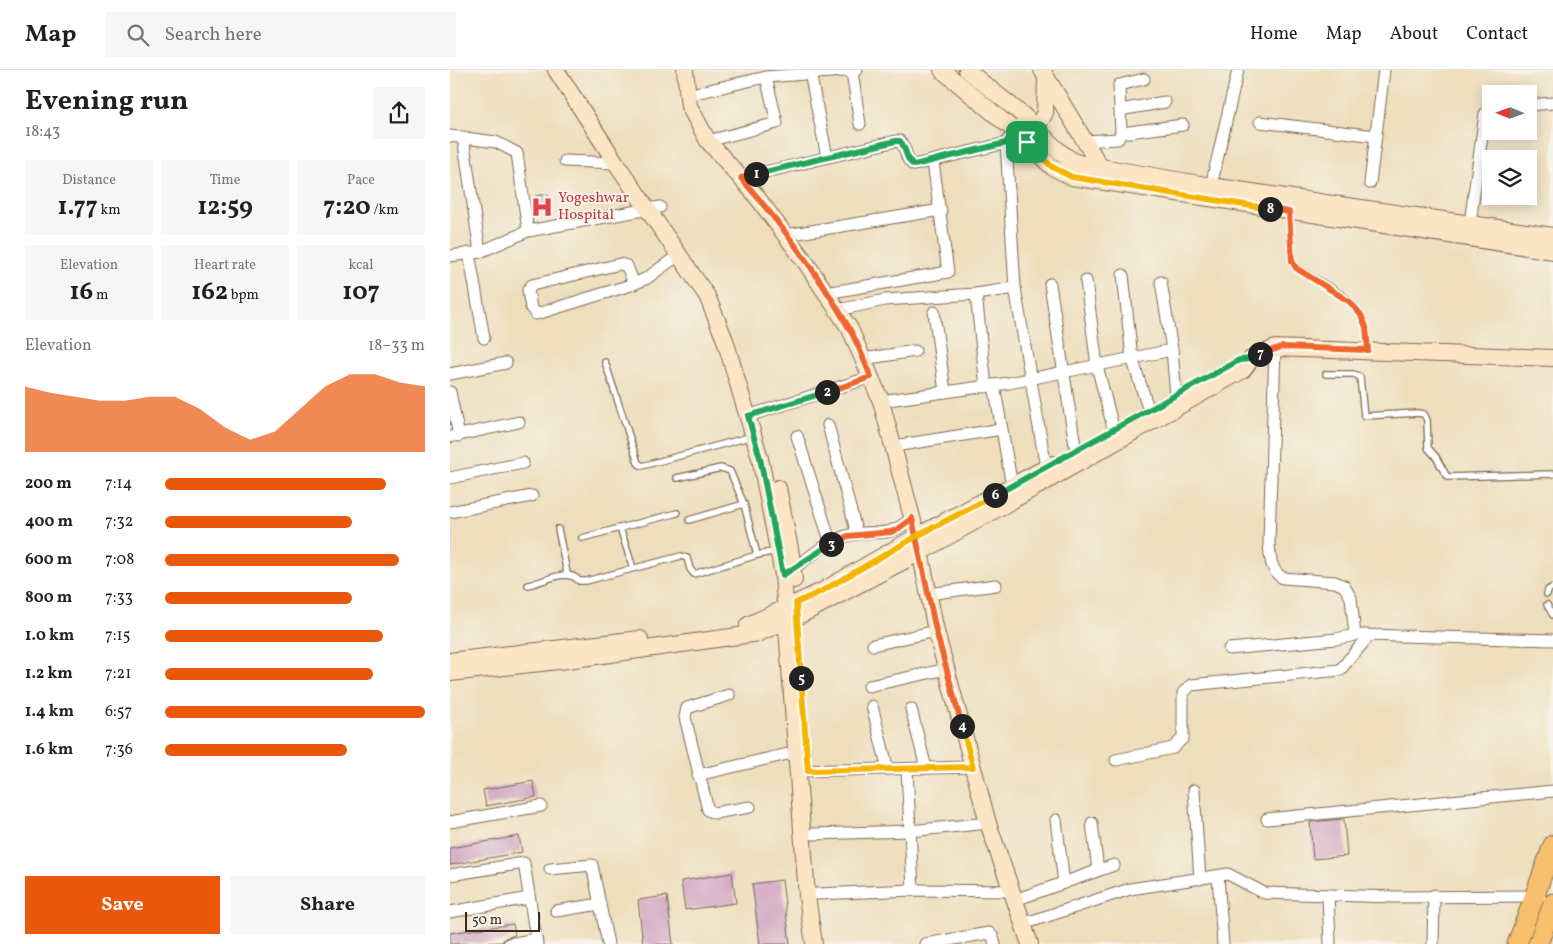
<!DOCTYPE html>
<meta charset="utf-8">
<style>
body{margin:0;font-family:Vollkorn,serif;background:#f6f6f6;color:#202124;height:100vh;display:flex;flex-direction:column;font-size:19px;white-space:nowrap}
*{box-sizing:border-box;margin:0}
p{font-size:16px;color:#757577}
.icon{flex:none;width:28px;height:28px;fill:none;stroke:currentColor;stroke-width:2;stroke-linecap:round;stroke-linejoin:round}
.map{position:relative;flex:1;overflow:hidden}
.side{display:flex;flex-direction:column;background:#fff;width:450px}
.side>*{flex:none}
.needle{width:32px;rotate:271deg}
.controls{position:absolute;left:1032px;top:15px;display:grid;gap:10px}
.controls a{display:grid;place-items:center;width:55px;height:55px;border-radius:0px;background:#fff;box-shadow:0 2px 12px #0003;font-size:25px}
.scale{position:absolute;left:15px;bottom:12px;width:75px;box-sizing:border-box;padding-left:5px;border:2px solid #3b2a1e;border-top:0;font-size:14px;line-height:18px;white-space:nowrap;color:#3b2a1e;-webkit-text-stroke:4px #f7f3e8;paint-order:stroke}
.pin{position:absolute;display:grid;place-items:center;width:42px;height:42px;color:#fff;margin:-21px;border-radius:10px;box-shadow:0 2px 8px #0006}
.km{position:absolute;width:25px;height:25px;margin:-12px;border-radius:50%;background:#222;color:#fff;font-size:14px;line-height:25px;text-align:center}
.round{display:grid;place-items:center;flex:none;width:52px;height:52px;border-radius:0px;background:#f6f6f6}
.head{display:flex;align-items:center;justify-content:space-between;height:85px;padding:0 25px}
h1{font-size:28px;font-weight:700;line-height:38px}
.metrics{display:grid;grid-template-columns:repeat(3,1fr);gap:8px;height:85px;padding:5px 25px}
.metrics div{display:grid;align-content:center;border-radius:0px;background:#f6f6f6;text-align:center}
.metrics b{font-size:25px;font-weight:700}
.metrics small{font-size:14px;font-weight:400}
.metrics p{font-size:14px}
.chart{height:140px;padding:10px 25px}
.chart p{display:flex;justify-content:space-between}
.chart svg{width:100%;height:90px;margin-top:5px;fill:#ea580c;opacity:.7}
.cta{display:flex;gap:10px;margin-top:auto;padding:10px 25px}
.cta a{flex:1;height:58px;border-radius:0px;background:#ea580c;color:#fff;font-size:20px;font-weight:700;line-height:58px;text-align:center}
.cta a+a{background:#f6f6f6;color:#202124}
ul{padding:0 25px;list-style:none;font-size:16px}
li{display:grid;grid-template-columns:80px 60px 1fr;align-items:center;height:38px}
li i{height:12px;border-radius:6px;background:#ea580c}
header{display:flex;align-items:center;gap:30px;box-sizing:border-box;height:70px;padding:0 25px;background:#fff;border-bottom:1px solid #e0e0e0}
header strong{font-size:24px}
nav{display:flex;gap:28px;margin-inline-start:auto;font-size:18px}
.search{width:350px;height:45px;background:#f6f6f6;display:flex;align-items:center;gap:12px;box-sizing:border-box;padding:0 18px;border-radius:0px;color:#757577;font-size:19px}
main{display:flex;flex:1;min-height:0}
.map>svg:first-child{display:block}
</style>
<header>
<strong>Map</strong>
<div class="search"><svg class="icon" aria-label="search" viewBox="0 0 24 24"><circle cx="10" cy="10" r="6"/><path d="M15 15l6 6"/></svg>Search here</div>
<nav><a>Home</a><a>Map</a><a>About</a><a>Contact</a></nav>
</header>
<main>
<section class="side">
<div class="head"><div><h1>Evening run</h1><p>18:43</p></div><a class="round"><svg class="icon" aria-label="share" viewBox="0 0 24 24"><path d="M12 15V3M7 8l5-5 5 5M5 13v7h14v-7"/></svg></a></div>
<div class="metrics">
<div><p>Distance</p><b>1.77<small> km</small></b></div>
<div><p>Time</p><b>12:59</b></div>
<div><p>Pace</p><b>7:20<small> /km</small></b></div>
</div>
<div class="metrics">
<div><p>Elevation</p><b>16<small> m</small></b></div>
<div><p>Heart rate</p><b>162<small> bpm</small></b></div>
<div><p>kcal</p><b>107</b></div>
</div>
<div class="chart"><p><span>Elevation</span>18–33 m</p>
<svg viewBox="0 0 160 44" preserveAspectRatio="none"><path d="M0 44V12L10 15L20 17L30 19L40 19L50 17L60 17L70 23L80 32L90 38L100 34L110 23L120 12L130 6L140 6L150 10L160 12V44z"/></svg>
</div>
<ul>
<li><b>200 m</b>7:14<i style="width:85%"></i></li>
<li><b>400 m</b>7:32<i style="width:72%"></i></li>
<li><b>600 m</b>7:08<i style="width:90%"></i></li>
<li><b>800 m</b>7:33<i style="width:72%"></i></li>
<li><b>1.0 km</b>7:15<i style="width:84%"></i></li>
<li><b>1.2 km</b>7:21<i style="width:80%"></i></li>
<li><b>1.4 km</b>6:57<i style="width:100%"></i></li>
<li><b>1.6 km</b>7:36<i style="width:70%"></i></li>
</ul>
<div class="cta"><a>Save</a><a>Share</a></div>
</section>
<div class="map">
<svg width="1103" height="874" viewBox="0 0 1103 874">
<rect width="100%" height="100%" fill="#f7f3e8"/>
<filter id="ink" filterUnits="userSpaceOnUse"><feTurbulence type="fractalNoise" baseFrequency=".02" numOctaves="2"/><feDisplacementMap in="SourceGraphic" scale="10" xChannelSelector="R" yChannelSelector="G"/><feConvolveMatrix kernelMatrix="1 2 1 2 8 2 1 2 1" color-interpolation-filters="sRGB"/></filter>
<filter id="wash" filterUnits="userSpaceOnUse"><feTurbulence type="fractalNoise" baseFrequency=".0096" numOctaves="4" result="noise"/><feDisplacementMap in="SourceGraphic" scale="20" xChannelSelector="R" yChannelSelector="G"/><feGaussianBlur stdDeviation="1.12" result="paint"/><feColorMatrix in="noise" values="0 0 0 0 0 0 0 0 0 0 0 0 0 0 0 0 0 1.4 0 .05"/><feComposite in="paint" operator="in"/></filter>
<g filter="url(#wash)">
<rect width="100%" height="100%" fill="#eedebc"/>
<g id="blocks">
<g fill="#cea0bf">
<polygon points="98,124 100,140 88,142 86,126"/>
<polygon points="83,711 86,727 36,736 33,720"/>
<polygon points="894,749 897,786 863,789 860,752"/>
<polygon points="69,766 72,782 0,795 0,778"/>
<polygon points="282,803 286,833 235,840 231,811"/>
<polygon points="332,810 340,874 310,874 302,814"/>
<polygon points="217,826 223,874 193,874 188,830"/>
<polygon points="63,854 65,865 55,868 52,872 0,874 0,863"/>
</g>
</g>
</g>
<g filter="url(#ink)">
<use href="#blocks" fill-opacity="0" stroke="#7a6955" stroke-width="1"/>
<g fill="none" stroke-linecap="round" stroke-linejoin="round">
<g stroke="#7a6955" stroke-width="8">
<g id="lane">
<path d="M839,143L842,191L846,198C869,212 909,228 916,256C918,263 917,272 918,280"/>
<polyline points="155,292 188,393 192,396 303,366"/>
<polyline points="876,304 904,304 910,307 914,346 967,343 974,344 977,350 978,378 986,387 997,407 1103,404"/>
<polyline points="227,408 271,398 280,401 294,434 307,485"/>
<polyline points="239,450 294,434"/>
<polyline points="170,458 183,498"/>
<polyline points="108,459 117,503"/>
<polyline points="132,468 227,443"/>
<path d="M78,515C94,512 118,497 129,511H136L231,486L237,488L240,499L244,504L307,485L327,481"/>
<polyline points="1097,524 1098,520 1103,517"/>
<polyline points="1097,535 1103,545"/>
</g>
</g>
<g stroke="#7a6955" stroke-width="13">
<g id="street">
<polyline points="402,2 410,54"/>
<polyline points="360,3 377,87"/>
<polyline points="316,7 407,0"/>
<polyline points="237,25 316,7 327,53 258,71"/>
<polyline points="1079,35 1103,33"/>
<polyline points="670,40 715,32"/>
<polyline points="810,52 926,66"/>
<polyline points="570,55 556,73 565,218 596,398"/>
<polyline points="671,63 733,55"/>
<polyline points="0,66 46,72 67,83 78,161"/>
<polyline points="13,67 30,182"/>
<polyline points="634,71 668,69 671,63 669,15 694,9"/>
<polyline points="115,91 166,93"/>
<path d="M291,108L446,71H450C457,78 455,91 464,95L556,73"/>
<polyline points="920,113 934,0"/>
<polyline points="761,116 788,0"/>
<polyline points="1020,153 1035,44 1041,36"/>
<polyline points="336,165 491,140"/>
<polyline points="19,183 34,268"/>
<polyline points="0,186 30,182 78,161 210,137"/>
<polyline points="673,205 682,288 699,341"/>
<polyline points="636,211 647,296 664,361"/>
<polyline points="711,212 722,280 726,326"/>
<polyline points="184,214 177,196 170,194 82,215 78,220 81,238 86,244 90,243 184,214 197,208 230,184"/>
<polyline points="600,214 626,382"/>
<polyline points="376,223 498,202 483,92"/>
<polyline points="526,224 536,317"/>
<polyline points="388,240 435,230 526,224 565,218"/>
<polyline points="484,242 495,322"/>
<polyline points="413,289 465,281"/>
<polyline points="0,304 56,293"/>
<polyline points="544,315 562,416"/>
<polyline points="0,322 9,366"/>
<polyline points="431,331 559,313 722,280"/>
<polyline points="298,346 421,307"/>
<polyline points="378,355 407,464"/>
<polyline points="347,366 381,474"/>
<polyline points="0,367 69,352"/>
<polyline points="444,376 552,359"/>
<polyline points="0,408 73,393"/>
<polyline points="0,442 82,426"/>
<path d="M338,502C356,490 375,473 396,466C425,457 434,472 462,448"/>
<polyline points="478,524 546,515"/>
<polyline points="912,565 1103,570"/>
<polyline points="423,575 486,561"/>
<path d="M779,579L886,569L905,565L901,528L894,516L885,512L833,508C820,501 820,486 819,472L825,278"/>
<polyline points="419,616 497,599"/>
<polyline points="279,625 237,638 235,647 258,740 264,743 300,737"/>
<polyline points="422,636 438,699"/>
<polyline points="461,639 476,698"/>
<polyline points="666,690 723,678 733,668 733,623 741,615 890,600 919,566"/>
<polyline points="457,699 463,820"/>
<polyline points="347,701 523,697"/>
<polyline points="248,705 355,680"/>
<polyline points="744,720 750,809"/>
<polyline points="817,749 1103,721"/>
<polyline points="606,750 614,813"/>
<polyline points="0,752 91,736"/>
<polyline points="642,753 648,800"/>
<polyline points="363,764 460,761 538,753"/>
<polyline points="100,799 142,795 158,874"/>
<polyline points="0,805 74,793 87,874"/>
<polyline points="768,806 773,874"/>
<polyline points="367,824 463,820 562,821"/>
<polyline points="878,825 880,874"/>
<polyline points="565,830 664,795"/>
<polyline points="106,841 150,834"/>
<polyline points="0,842 79,828"/>
<polyline points="573,854 680,819 778,804 814,823 944,827 1090,826"/>
<polyline points="59,874 86,869"/>
<polyline points="475,874 539,863 543,867 545,874"/>
<polyline points="983,874 984,825"/>
</g>
</g>
<g stroke="#7a6955" stroke-width="18">
<g id="secondary">
<polyline points="106,0 166,93 257,226 275,270 310,388 333,505 357,826 364,874"/>
<polyline points="235,0 239,36 258,71 304,123 356,193 400,259 431,331 467,466 486,561 538,753 580,874"/>
<polyline points="492,0 565,61 602,97 622,107 1103,181"/>
<path d="M517,0C536,16 556,31 575,47C592,63 606,83 628,93L761,116L1103,166"/>
<polyline points="592,0 651,98"/>
<polyline points="581,67 595,43 596,8"/>
<polyline points="328,418 341,484 344,510"/>
<polyline points="298,555 372,521 467,466 603,394"/>
<polyline points="0,591 190,569"/>
<polyline points="0,603 118,590 309,563 347,547 469,483 793,300 801,289 825,278 1103,288"/>
</g>
</g>
<g stroke="#7a6955" stroke-width="21">
<g id="primary">
<polyline points="1067,874 1103,775"/>
<polyline points="1088,874 1103,833"/>
</g>
</g>
<use href="#lane" stroke="#fff" stroke-width="5.5"/>
<use href="#street" stroke="#fff" stroke-width="11"/>
<use href="#secondary" stroke="#fce5c4" stroke-width="16"/>
<use href="#primary" stroke="#f8bf6c" stroke-width="19"/>
</g>
</g>
<g fill="none" stroke-linecap="round" stroke-linejoin="round" filter="url(#ink)">
<g stroke="#fff" stroke-width="10">
<path id="split-1" d="M306,104L446,71H450C457,78 455,90 464,95L556,73L565,62L577,72"/>
</g>
<g stroke="#fff" stroke-width="10">
<path id="split-2" d="M306,104L291,108C331,154 369,205 399,258C408,273 414,291 421,307L377,322"/>
</g>
<g stroke="#fff" stroke-width="10">
<polyline id="split-3" points="377,322 298,346 310,388 333,505 381,474"/>
</g>
<g stroke="#fff" stroke-width="10">
<polyline id="split-4" points="381,474 398,466 441,462 448,459 462,448 486,561 512,656"/>
</g>
<g stroke="#fff" stroke-width="10">
<polyline id="split-5" points="351,608 358,701 523,697 512,656"/>
</g>
<g stroke="#fff" stroke-width="10">
<polyline id="split-6" points="351,608 346,533 372,521 467,466 545,425"/>
</g>
<g stroke="#fff" stroke-width="10">
<polyline id="split-7" points="545,425 789,290 801,289 810,284"/>
</g>
<g stroke="#fff" stroke-width="10">
<polyline id="split-8" points="810,284 832,277 918,280 916,257 911,245 900,232 846,198 842,191 839,142 820,139"/>
</g>
<g stroke="#fff" stroke-width="10">
<polyline id="split-9" points="577,72 602,97 622,107 820,139"/>
</g>
<use href="#split-1" stroke="#22a559" stroke-width="6"/>
<use href="#split-2" stroke="#f0652b" stroke-width="6"/>
<use href="#split-3" stroke="#22a559" stroke-width="6"/>
<use href="#split-4" stroke="#f0652b" stroke-width="6"/>
<use href="#split-5" stroke="#f5b400" stroke-width="6"/>
<use href="#split-6" stroke="#f5b400" stroke-width="6"/>
<use href="#split-7" stroke="#22a559" stroke-width="6"/>
<use href="#split-8" stroke="#f0652b" stroke-width="6"/>
<use href="#split-9" stroke="#f5b400" stroke-width="6"/>
</g>
<defs>
<g id="hospital-bare" transform="scale(1.725)"><path d="M-5-5h3v3.5h4V-5h3V5h-3V1.5h-4V5h-3Z" fill="#e0444e" stroke="#f7f3e8" stroke-width="2.5" paint-order="stroke"/></g>
</defs>
<g fill-rule="evenodd">
<use href="#hospital-bare" x="92" y="137"/>
</g>
<g text-anchor="middle" dominant-baseline="central" stroke-width="4" stroke-linejoin="round" paint-order="stroke">
<g font-size="15" fill="#be3a42" stroke="#f7f3e8" text-anchor="start">
<text x="108" y="128">Yogeshwar<tspan x="108" dy="17">Hospital</tspan></text>
</g>
</g>
</svg>
<div class="controls">
<a><svg class="needle" viewBox="-14 -14 28 28"><path d="M0-13l5 13h-10z" fill="#e53935"/><path d="M0 13l5-13h-10z" fill="#757577"/></svg></a>
<a><svg class="icon" aria-label="layers" viewBox="0 0 24 24"><path d="M12 4l9 5-9 5-9-5zM3 14l9 5 9-5"/></svg></a>
</div>
<div class="scale">50 m</div>
<div class="pin" style="left:577px;top:72px;background:#1e9e55"><svg class="icon" aria-label="arrive" viewBox="0 0 24 24"><path d="M6 21V4h12l-3 4 3 4H6"/></svg></div>
<b class="km" style="left:306px;top:104px">1</b>
<b class="km" style="left:377px;top:322px">2</b>
<b class="km" style="left:381px;top:474px">3</b>
<b class="km" style="left:512px;top:656px">4</b>
<b class="km" style="left:351px;top:608px">5</b>
<b class="km" style="left:545px;top:425px">6</b>
<b class="km" style="left:810px;top:284px">7</b>
<b class="km" style="left:820px;top:139px">8</b>
</div>
</main>
